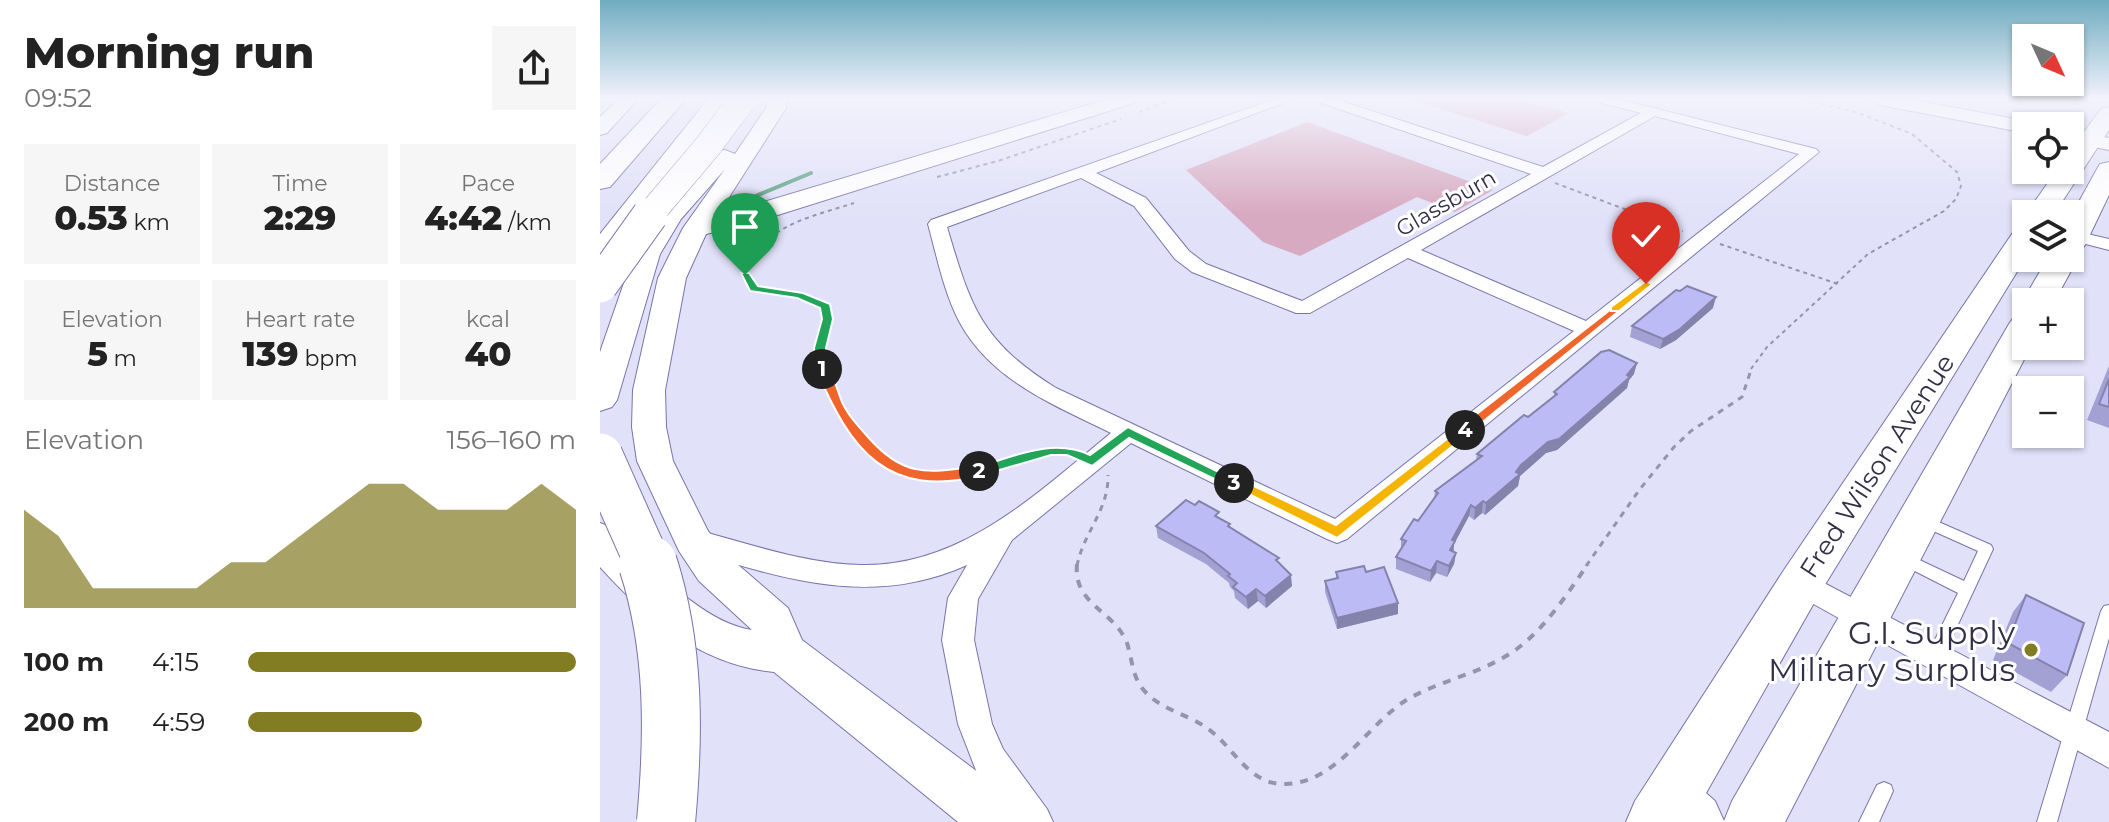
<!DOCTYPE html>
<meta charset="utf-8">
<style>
body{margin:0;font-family:Montserrat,sans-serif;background:#f6f6f6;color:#222;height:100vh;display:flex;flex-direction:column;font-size:30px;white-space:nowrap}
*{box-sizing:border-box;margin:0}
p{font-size:26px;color:#767676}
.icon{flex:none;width:44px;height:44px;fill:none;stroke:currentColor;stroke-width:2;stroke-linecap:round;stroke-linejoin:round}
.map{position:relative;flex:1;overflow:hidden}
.sheet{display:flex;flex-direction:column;background:#fff;width:600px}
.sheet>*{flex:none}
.needle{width:52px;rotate:134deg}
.tools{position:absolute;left:1412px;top:24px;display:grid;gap:16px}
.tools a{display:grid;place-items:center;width:72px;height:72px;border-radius:0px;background:#fff;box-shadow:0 2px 6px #0004;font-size:40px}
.pin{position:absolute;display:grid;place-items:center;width:68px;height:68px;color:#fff;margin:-82px -34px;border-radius:50% 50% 50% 0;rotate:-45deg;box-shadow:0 0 8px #0007}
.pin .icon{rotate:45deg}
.km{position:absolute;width:40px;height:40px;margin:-20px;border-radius:50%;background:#222;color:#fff;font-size:22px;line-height:40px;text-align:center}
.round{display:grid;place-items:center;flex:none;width:84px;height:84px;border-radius:0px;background:#f6f6f6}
.head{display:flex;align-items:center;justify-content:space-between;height:136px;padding:0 24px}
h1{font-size:44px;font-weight:800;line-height:60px}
.figures{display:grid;grid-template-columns:repeat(3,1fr);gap:12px;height:136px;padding:8px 24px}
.figures div{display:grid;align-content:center;border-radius:0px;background:#f6f6f6;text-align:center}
.figures b{font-size:34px;font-weight:800}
.figures small{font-size:22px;font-weight:400}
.figures p{font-size:22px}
.chart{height:224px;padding:16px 24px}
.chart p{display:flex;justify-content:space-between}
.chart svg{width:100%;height:144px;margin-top:8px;fill:#827c23;opacity:.7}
ul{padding:0 24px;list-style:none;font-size:26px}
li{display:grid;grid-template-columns:128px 96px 1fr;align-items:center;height:60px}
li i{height:20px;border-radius:10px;background:#827c23}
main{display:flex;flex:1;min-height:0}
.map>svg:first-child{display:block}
</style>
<main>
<section class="sheet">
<div class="head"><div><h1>Morning run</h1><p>09:52</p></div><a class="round"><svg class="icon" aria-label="share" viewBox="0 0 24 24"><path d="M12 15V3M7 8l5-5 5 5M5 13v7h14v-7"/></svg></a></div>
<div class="figures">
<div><p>Distance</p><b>0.53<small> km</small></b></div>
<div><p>Time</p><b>2:29</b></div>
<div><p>Pace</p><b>4:42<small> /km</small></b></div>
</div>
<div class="figures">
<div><p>Elevation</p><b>5<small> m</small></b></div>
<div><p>Heart rate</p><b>139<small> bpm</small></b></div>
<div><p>kcal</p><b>40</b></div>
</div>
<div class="chart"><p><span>Elevation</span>156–160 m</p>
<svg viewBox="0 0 160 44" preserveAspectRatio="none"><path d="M0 44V14L10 22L20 38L30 38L40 38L50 38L60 30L70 30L80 22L90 14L100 6L110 6L120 14L130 14L140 14L150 6L160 14V44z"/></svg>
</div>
<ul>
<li><b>100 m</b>4:15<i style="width:100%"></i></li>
<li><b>200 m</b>4:59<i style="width:53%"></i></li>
</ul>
</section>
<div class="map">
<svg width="1509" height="822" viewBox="0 0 1509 822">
<rect width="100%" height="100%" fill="#e1e1f9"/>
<g fill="#d8aac2">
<polygon points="809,99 918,99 969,113 927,136"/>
<polygon points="707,122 893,190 855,212 817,197 700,256 663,242 586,170"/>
</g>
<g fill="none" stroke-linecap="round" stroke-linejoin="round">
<polyline stroke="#5ca185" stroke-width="4" points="134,205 211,173"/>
<g stroke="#7875ac" stroke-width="2">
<g id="lane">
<polygon points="1325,516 1391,545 1393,549 1341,661 1335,663 1329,661 1327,656 1358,593 1301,564 1299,560 1301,556 1306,554 1311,556 1364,581 1378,551 1320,525 1318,521 1320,517"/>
<polygon points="1509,605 1509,638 1457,822 1437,822 1501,611 1504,606"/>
<polygon points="1284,782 1291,785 1293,791 1279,822 1259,822 1277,785"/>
</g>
</g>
<g stroke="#7875ac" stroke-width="2">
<g id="street">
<path d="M675,99H694L496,173L546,198L589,251L606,264L702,301L931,174L718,102L717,99H735L943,167L1041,113L998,102L997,99H1018L1216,149L1219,152L747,539L737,543L727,539L531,443L412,540L378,599L374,640L392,724L403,749L447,809L453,822H411L377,773L358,724L342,640L348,598L367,565C270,609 179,578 83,548L79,540L83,532L93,529C147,543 205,564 261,565C362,567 437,493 511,433C454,405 392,381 360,323C344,293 337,257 328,224L331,220ZM1055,116L1199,154L986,321L821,250ZM481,178L534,206L575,259L592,272L696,313H710L808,258L974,331L735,519L456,388C381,341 371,308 347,227Z"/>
<polygon points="1470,230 1509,239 1509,250 1470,240"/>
<polygon points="1201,571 1509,732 1509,768 1190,591 1186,583 1190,575"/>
</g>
</g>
<g stroke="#7875ac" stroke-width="2">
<g id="secondary">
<polygon points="19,99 38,99 7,133 0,135 0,117"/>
<path d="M168,99H186V108L117,216L508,99H536L534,103L146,225L106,234L86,278L65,390L66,427L73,461L108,531L129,557L188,608L202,640L419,803L427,822H358L174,672C101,665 47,619 0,567V523C19,529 28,544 43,558C72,586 111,624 152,630L99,581L79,551L37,461L32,427L33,390L58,278L83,228L125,169L81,219L60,254L17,400L12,407L0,411V352L34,254C57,215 86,183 117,151L125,150L135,154L166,108Z"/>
<polygon points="1271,99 1308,99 1426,121 1435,126 1426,126 1426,133 1280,105"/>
<polygon points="1470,130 1509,138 1509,150 1470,142"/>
</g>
</g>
<g stroke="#7875ac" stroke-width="2">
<g id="primary">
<polygon points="1509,107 1509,130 1454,214 1426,214 1457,170 1470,170 1470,151 1501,109"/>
<polygon points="1509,162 1509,195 1485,245 1480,251 1474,253 1478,258 1454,302 1426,302 1426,308 1422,302 1448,258 1470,258 1470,218 1497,169 1500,164"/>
<polygon points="1426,225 1426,257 1218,596 1106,793 1115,801 1124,821 1132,801 1409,324 1414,317 1426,314 1426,346 1431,346 1185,822 1026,822 1035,801 1184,570 1416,228"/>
</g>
</g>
<g stroke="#7875ac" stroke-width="2">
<g id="highway">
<polygon points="61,99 86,99 10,187 0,189 0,164"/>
<polygon points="108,99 132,99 81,173 12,262 0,265 0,234"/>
</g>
</g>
<g stroke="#9494ac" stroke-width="2" stroke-dasharray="4 4" stroke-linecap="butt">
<polyline points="539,112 574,99"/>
<polyline points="337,177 398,161 521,119"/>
<polyline points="955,183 1083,231"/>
<polyline points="1120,244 1238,284"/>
<path d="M221,369V336L228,311L226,307L199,295L154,288L145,275C159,226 211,217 254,203"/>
<polyline points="1151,369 1167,347 1268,254 1344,211 1356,199 1361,186 1357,172 1312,134 1256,112 1200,99"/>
</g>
<g stroke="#9494ac" stroke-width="3" stroke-dasharray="6 6" stroke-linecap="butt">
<path d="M221,367C231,396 247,422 267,445C328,516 400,445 473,452"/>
<path d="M477,566C483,533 509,510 508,475"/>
<polyline points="986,566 1040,489 1074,447 1091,431 1142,397 1152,367"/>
</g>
<path stroke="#9494ac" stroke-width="4" stroke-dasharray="8 8" stroke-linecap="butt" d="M477,564C473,605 514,610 527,643C532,658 532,675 542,688C557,708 584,713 604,726C633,744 647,785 685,784C738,783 767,724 808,699C843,679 885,673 918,648C947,626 967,594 988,564"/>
<use href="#lane" fill="#fff" fill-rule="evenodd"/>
<use href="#street" fill="#fff" fill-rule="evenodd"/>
<use href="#secondary" fill="#fff" fill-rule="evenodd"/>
<use href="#primary" fill="#fff" fill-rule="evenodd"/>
<use href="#highway" fill="#fff" fill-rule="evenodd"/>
<g stroke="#7875ac" stroke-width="28" stroke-linecap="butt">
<polyline id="highway-bridge-far3" points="48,217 108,146 143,99"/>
</g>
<g stroke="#7875ac" stroke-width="37" stroke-linecap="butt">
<polyline id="highway-bridge-far2" points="0,285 50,215"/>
</g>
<g stroke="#7875ac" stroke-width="47" stroke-linecap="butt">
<polyline id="highway-bridge-far1" points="0,456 49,566"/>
</g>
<g stroke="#7875ac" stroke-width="60" stroke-linecap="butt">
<path id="highway-bridge" d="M48,564C75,648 74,735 66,822"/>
</g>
<use href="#highway-bridge-far3" stroke="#fff" stroke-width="27"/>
<use href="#highway-bridge-far2" stroke="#fff" stroke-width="35"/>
<use href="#highway-bridge-far1" stroke="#fff" stroke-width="45"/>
<use href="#highway-bridge" stroke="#fff" stroke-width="58"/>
</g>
<g fill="#a3a1d4">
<polygon points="1113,308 1076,340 1060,349 1030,337 1032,326"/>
<polygon points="1509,366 1509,428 1487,420"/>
<polygon points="1034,374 1029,380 1027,388 957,450 946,453 920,476 918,486 885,515 882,513 874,520 869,516 854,544 854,552 856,553 854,564 847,577 836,573 830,582 796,569 796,557 801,549 801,539 818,521 834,499 835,491 876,460 877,454 928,417 954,396 954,392"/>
<polygon points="620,519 680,564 692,586 666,608 658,601 648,609 635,598 634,591 630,587 629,583 606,564 558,538 556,526"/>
<polygon points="736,572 798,614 737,629 725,592 725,581 736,578"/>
<polygon points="1426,595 1467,675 1451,692 1393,660 1413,612"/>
</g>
<g fill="#8483ac">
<polygon points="1116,297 1113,308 1076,340 1060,349 1063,339"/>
<polygon points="1037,363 1034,374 1029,380 1027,388 957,450 946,453 920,476 918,486 885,515 886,503 916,472 921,465 1027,375"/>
<polygon points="883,501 882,513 874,520 875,508"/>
<polygon points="871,505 869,516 854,544 853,553 848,562 852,540"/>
<polygon points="856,553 854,564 847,577 849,566"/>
<polygon points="837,561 836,573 830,582 831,571"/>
<polygon points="691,575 692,586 666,608 665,596"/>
<polygon points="656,589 658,601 648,609 646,597"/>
<polygon points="798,603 798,614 737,629 737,618"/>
</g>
<g fill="#bdbbf6" stroke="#8483ac" stroke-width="2">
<polygon points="1087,286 1116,297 1080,329 1063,339 1032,326 1076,290 1080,291"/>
<polygon points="1009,350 1037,363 1027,375 1030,377 959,439 948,442 921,465 916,472 920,474 886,503 883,501 875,508 871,505 852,540 855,541 850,550 856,553 849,566 837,561 831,571 796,557 806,541 801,539 814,519 818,521 838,493 835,491 882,456 877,454 924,415 928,417 957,394 954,392 1001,352"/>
<polygon points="1509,379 1509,407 1499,404"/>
<polygon points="586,500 595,505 599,501 619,512 615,516 630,524 628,526 679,558 676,560 691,575 665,596 656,589 646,597 633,587 637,583 628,576 630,574 604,553 556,526"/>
<polygon points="764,566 766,572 784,567 798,603 737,618 725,581 738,578 736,572"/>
<polygon points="1426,595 1484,623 1467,675 1408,643"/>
</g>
<linearGradient id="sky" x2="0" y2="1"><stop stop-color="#70acc0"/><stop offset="0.46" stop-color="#f2f2fc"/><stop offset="1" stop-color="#f2f2fc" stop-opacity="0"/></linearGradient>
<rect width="1509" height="214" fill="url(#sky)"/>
<polygon fill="#22a559" stroke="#fff" stroke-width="2" points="141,273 149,273 158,286 203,293 230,304 233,319 226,348 226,372 216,369 214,348 222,319 220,308 197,298 150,291"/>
<path fill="#f0652b" stroke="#fff" stroke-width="2" d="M222,365C233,370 237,390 242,402C248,415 258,426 268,437C304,478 327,473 379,466L386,471L384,475C287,500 251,451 216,369Z"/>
<path fill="#22a559" stroke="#fff" stroke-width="2" d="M528,427L641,483L634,488L629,486L529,438L492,466L467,455H451L379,476L372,471L374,468C413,457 452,437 490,455Z"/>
<polygon fill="#f5b400" stroke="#fff" stroke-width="2" points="865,425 871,430 869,433 737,538 627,483 634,478 639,479 736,525"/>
<polygon fill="#f0652b" stroke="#fff" stroke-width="2" points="1015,306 1019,307 1019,311 869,433 860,433 860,427"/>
<polygon fill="#f5b400" stroke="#fff" stroke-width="2" points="1046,281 1052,284 1050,286 1019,311 1011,311 1011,307"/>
<circle fill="#827c23" stroke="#fff" stroke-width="3" cx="1431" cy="650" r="8"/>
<g text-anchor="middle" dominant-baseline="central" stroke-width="6" stroke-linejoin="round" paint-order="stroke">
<g font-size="22" fill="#313048" stroke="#fff">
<text transform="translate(846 203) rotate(-30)">Glassburn</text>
</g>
<g font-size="26" fill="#313048" stroke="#fff">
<text transform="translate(1277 466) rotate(-57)">Fred Wilson Avenue</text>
</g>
<g font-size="32" fill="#313048" stroke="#fff" text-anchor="end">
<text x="1415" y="632">G.I. Supply<tspan x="1415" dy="37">Military Surplus</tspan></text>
</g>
</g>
</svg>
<div class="tools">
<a><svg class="needle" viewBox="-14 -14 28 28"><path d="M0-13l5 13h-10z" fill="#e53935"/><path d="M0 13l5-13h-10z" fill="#767676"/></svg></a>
<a><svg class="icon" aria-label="locate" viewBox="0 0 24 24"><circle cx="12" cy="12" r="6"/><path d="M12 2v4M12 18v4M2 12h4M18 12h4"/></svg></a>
<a><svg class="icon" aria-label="layers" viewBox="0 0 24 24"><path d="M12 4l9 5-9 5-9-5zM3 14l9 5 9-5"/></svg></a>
<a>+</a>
<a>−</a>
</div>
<div class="pin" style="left:145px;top:275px;background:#1e9e55"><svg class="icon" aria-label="arrive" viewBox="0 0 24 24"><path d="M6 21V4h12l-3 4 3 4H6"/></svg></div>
<div class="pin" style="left:1046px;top:284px;background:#d93025"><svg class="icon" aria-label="check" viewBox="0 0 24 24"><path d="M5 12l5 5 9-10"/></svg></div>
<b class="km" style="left:222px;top:369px">1</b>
<b class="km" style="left:379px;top:471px">2</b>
<b class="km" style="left:634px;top:483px">3</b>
<b class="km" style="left:865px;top:430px">4</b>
</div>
</main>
